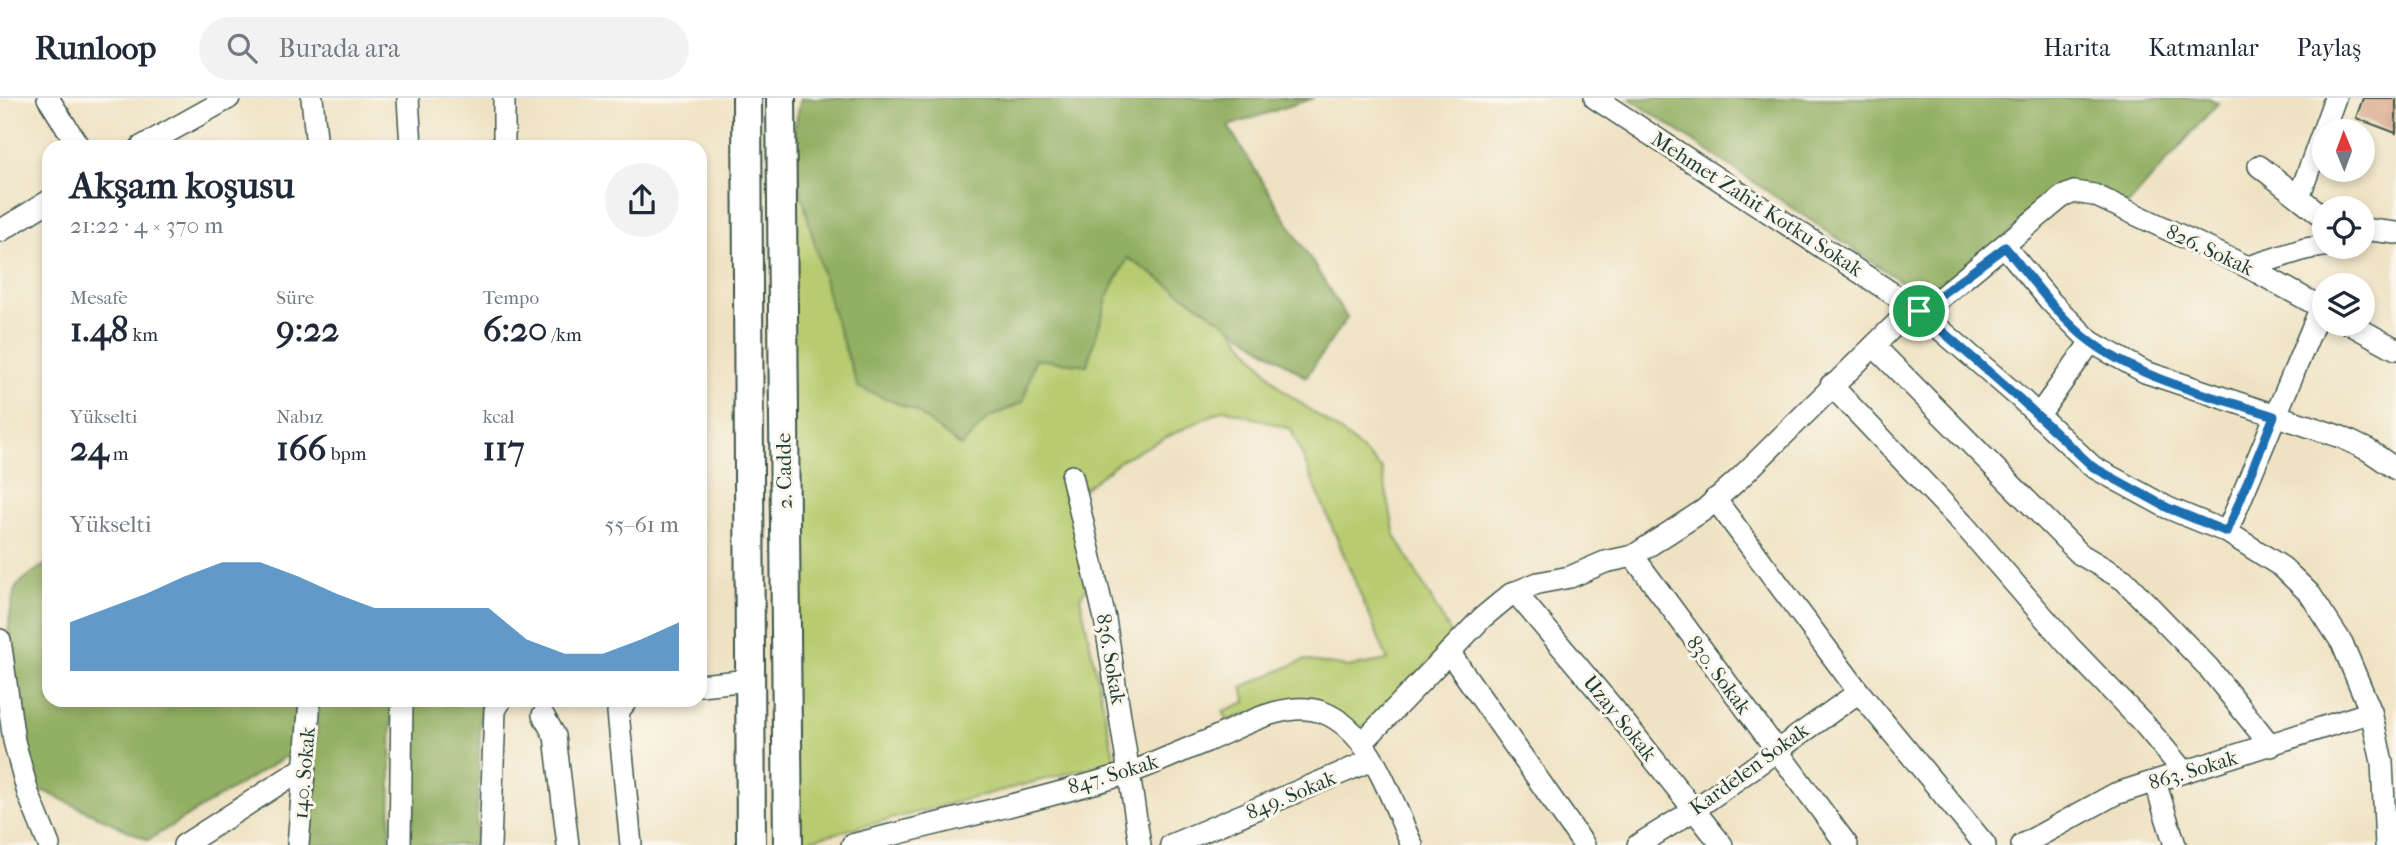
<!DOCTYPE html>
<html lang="tr">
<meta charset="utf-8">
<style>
body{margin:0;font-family:"IM FELL French Canon",serif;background:#f2f2f3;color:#1f2937;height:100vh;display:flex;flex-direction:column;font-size:26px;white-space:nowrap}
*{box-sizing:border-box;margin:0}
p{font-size:23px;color:#747a83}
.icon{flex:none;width:38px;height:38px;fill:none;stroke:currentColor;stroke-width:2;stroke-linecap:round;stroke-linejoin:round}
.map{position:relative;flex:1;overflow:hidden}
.side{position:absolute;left:42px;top:42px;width:665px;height:567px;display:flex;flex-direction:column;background:#fff;border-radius:21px;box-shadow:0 4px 10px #0003}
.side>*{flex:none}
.needle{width:46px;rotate:359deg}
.controls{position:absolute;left:2312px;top:21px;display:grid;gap:14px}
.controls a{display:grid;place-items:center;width:63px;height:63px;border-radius:50%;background:#fff;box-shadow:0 4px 10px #0003;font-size:35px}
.pin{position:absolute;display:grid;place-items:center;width:60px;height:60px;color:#fff;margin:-30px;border:4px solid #fff;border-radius:50%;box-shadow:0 2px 7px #0007}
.round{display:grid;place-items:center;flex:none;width:74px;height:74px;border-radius:37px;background:#f2f2f3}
.head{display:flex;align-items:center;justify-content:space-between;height:119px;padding:0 28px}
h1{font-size:38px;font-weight:800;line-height:52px}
.figures{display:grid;grid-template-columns:repeat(3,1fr);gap:10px;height:119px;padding:7px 28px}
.figures div{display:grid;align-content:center}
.figures b{font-size:35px;font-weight:800}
.figures small{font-size:19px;font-weight:400}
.figures p{font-size:19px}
.chart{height:196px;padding:14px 28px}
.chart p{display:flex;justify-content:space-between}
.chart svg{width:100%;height:126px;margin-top:7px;fill:#1f6fb2;opacity:.7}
header{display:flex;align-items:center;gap:42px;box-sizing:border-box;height:98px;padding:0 35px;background:#fff;border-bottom:2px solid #e0e1e3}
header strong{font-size:33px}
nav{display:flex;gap:38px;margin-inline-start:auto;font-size:24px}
.search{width:490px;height:63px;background:#f2f2f3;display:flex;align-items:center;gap:18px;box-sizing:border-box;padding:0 24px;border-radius:38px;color:#747a83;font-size:26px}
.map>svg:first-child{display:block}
</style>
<header>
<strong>Runloop</strong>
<div class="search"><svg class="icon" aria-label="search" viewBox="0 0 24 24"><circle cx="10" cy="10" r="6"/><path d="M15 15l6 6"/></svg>Burada ara</div>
<nav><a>Harita</a><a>Katmanlar</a><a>Paylaş</a></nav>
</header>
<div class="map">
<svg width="2396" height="747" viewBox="0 0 2396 747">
<rect width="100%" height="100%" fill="#fbf7ec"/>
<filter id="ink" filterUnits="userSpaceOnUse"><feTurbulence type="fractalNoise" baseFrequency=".0143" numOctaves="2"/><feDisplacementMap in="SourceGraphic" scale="14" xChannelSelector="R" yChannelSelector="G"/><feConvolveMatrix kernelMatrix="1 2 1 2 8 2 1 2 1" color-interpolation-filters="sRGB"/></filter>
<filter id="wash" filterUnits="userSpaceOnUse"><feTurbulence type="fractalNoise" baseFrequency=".00686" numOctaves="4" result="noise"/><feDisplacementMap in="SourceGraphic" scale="28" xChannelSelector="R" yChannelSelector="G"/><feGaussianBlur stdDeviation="1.57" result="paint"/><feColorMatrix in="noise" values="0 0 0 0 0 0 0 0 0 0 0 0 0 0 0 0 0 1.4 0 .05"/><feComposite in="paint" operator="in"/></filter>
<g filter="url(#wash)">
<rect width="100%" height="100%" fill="#efe2c3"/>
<polygon fill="#b8cb6f" stroke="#6c8452" stroke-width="2" points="790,51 832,212 858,289 914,312 961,348 988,320 1023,304 1035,261 1087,267 1109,195 1128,160 1229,227 1280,290 1349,340 1382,371 1395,437 1453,539 1367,630 1283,607 1227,622 1223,613 1246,604 1242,589 1304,562 1348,569 1388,562 1291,331 1224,311 1124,360 1072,400 1087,490 1080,499 1115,663 794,746"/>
<g fill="#92af62" stroke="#58764b" stroke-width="2">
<polygon points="801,0 1314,0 1228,28 1347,220 1306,279 1128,160 1109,195 1087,267 1035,261 1023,304 988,320 961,349 914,312 858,289 832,212 790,51"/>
<polygon points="1629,0 2209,0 2218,5 2128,107 2068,89 1926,200"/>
<path d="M49,464V602H305L297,659H285L148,742L44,693L25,696C10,636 0,547 15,491C22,480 39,471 49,464Z"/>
<polygon points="319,602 392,602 390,747 309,747"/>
<polygon points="413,602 481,602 476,747 408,747"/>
</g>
<g id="blocks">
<polygon fill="#d19977" points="2363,0 2396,0 2396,35 2356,20"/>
</g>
</g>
<g filter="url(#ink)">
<use href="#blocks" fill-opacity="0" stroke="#3e5649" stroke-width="2"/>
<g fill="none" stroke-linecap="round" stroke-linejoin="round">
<g stroke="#3e5649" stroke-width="24">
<g id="minor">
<polyline points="48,0 79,49"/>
<polyline points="312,0 317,49"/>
<polyline points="408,0 411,49"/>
<polyline points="504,0 504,49"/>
<polyline points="1595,0 1919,213 2021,301 2093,369 2168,410 2227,434 2282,469 2310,496 2342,545 2371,614 2382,664 2386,747"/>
<polyline points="141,49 229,0"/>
<polyline points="2259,68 2324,119"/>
<polyline points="2299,99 2335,0"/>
<polyline points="2362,131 2396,135"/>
<polyline points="0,133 49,103"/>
<polyline points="2005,149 2051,204 2091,244"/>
<polyline points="2248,169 2305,151 2324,148"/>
<polyline points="2350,226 2396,251"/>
<polyline points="1874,248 2080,456 2124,482 2208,569 2271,648"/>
<polyline points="1831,287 1964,427 2068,547 2144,626 2184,674"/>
<polyline points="2038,318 2091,244 2145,274 2341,339 2368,352 2396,371"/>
<polyline points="1072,378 1105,521 1140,747"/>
<polyline points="1715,401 1859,594 1985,747"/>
<polyline points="2227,434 2321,209"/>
<polyline points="1633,458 1704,412 1740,380 1899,223 1939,201 2062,99 2074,94 2094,97 2248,169 2324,211"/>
<polyline points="1515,494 1613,610 1722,747"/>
<polyline points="0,542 14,643 28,695 49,747"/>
<polyline points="1449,554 1584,747"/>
<polyline points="700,587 750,582"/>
<polyline points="627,602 618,614 631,747"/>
<polyline points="543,617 555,638 568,747"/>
<polyline points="1362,645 1482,520 1511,496 1538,485 1570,479 1605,464 1633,458 1847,747"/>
<polyline points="2155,684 2175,747"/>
<polyline points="184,747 305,669"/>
<polyline points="298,747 310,602"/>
<polyline points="400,747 402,602"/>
<polyline points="490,747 495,612 501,602"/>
<path d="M852,747C943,723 1038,703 1128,675C1155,666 1181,653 1207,643C1240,629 1286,601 1322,614C1373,633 1391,703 1412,747"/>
<polyline points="1171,747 1372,662"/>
<polyline points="1638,747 1694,712 1859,594"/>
<polyline points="2022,747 2115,696 2371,614"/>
</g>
</g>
<g stroke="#3e5649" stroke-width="32">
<g id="major">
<polyline points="747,0 751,747"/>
<polyline points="781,0 788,747"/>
</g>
</g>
<use href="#minor" stroke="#fff" stroke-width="21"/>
<use href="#major" stroke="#fff" stroke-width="28"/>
</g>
</g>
<g fill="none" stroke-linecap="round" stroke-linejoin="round" filter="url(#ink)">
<g stroke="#fff" stroke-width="14">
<path id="route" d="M2005,149C2032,181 2058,219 2091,244C2143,283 2214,298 2274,318L2227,434L2168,410L2093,369L2021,302L1919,213Z"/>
</g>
<use href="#route" stroke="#1f6fb2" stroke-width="9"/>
</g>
<g text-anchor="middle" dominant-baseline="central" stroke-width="6" stroke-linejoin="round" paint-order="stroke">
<g font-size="21" fill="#1f3d34" stroke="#fbf7ec">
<text transform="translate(1757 106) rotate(33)">Mehmet Zahit Kotku Sokak</text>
<text transform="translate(2210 152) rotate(25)">826. Sokak</text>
<text transform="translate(784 373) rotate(-91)">2. Cadde</text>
<text transform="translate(1111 561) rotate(80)">836. Sokak</text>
<text transform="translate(1719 577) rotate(53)">830. Sokak</text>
<text transform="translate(1620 620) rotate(51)">Uzay Sokak</text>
<text transform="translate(1749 671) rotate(-36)">Kardelen Sokak</text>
<text transform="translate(2193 672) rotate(-17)">863. Sokak</text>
<text transform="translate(304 675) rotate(-85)">140. Sokak</text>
<text transform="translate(1113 676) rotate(-17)">847. Sokak</text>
<text transform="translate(1291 697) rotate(-23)">849. Sokak</text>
</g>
</g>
</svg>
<div class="controls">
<a><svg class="needle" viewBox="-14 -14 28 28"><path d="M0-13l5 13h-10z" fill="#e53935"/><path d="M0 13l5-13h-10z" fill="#747a83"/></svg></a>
<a><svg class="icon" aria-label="locate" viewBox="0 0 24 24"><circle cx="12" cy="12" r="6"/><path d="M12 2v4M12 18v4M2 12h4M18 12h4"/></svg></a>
<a><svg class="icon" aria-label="layers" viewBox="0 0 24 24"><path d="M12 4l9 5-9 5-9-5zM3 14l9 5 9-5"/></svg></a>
</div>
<div class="pin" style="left:1919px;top:213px;background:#1e9e55"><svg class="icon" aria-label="arrive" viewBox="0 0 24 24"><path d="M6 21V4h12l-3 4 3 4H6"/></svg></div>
<section class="side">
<div class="head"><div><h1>Akşam koşusu</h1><p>21:22 · 4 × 370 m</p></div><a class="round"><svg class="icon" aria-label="share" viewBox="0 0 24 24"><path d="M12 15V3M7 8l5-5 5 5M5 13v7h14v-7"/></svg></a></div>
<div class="figures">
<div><p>Mesafe</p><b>1.48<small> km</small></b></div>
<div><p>Süre</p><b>9:22</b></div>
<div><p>Tempo</p><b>6:20<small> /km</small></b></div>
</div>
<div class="figures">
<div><p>Yükselti</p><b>24<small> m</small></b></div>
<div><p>Nabız</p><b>166<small> bpm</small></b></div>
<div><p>kcal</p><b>117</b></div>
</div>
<div class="chart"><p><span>Yükselti</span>55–61 m</p>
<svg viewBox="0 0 160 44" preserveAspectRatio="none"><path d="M0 44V27L10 22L20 17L30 11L40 6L50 6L60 11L70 17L80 22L90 22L100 22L110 22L120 33L130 38L140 38L150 33L160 27V44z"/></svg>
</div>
</section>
</div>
